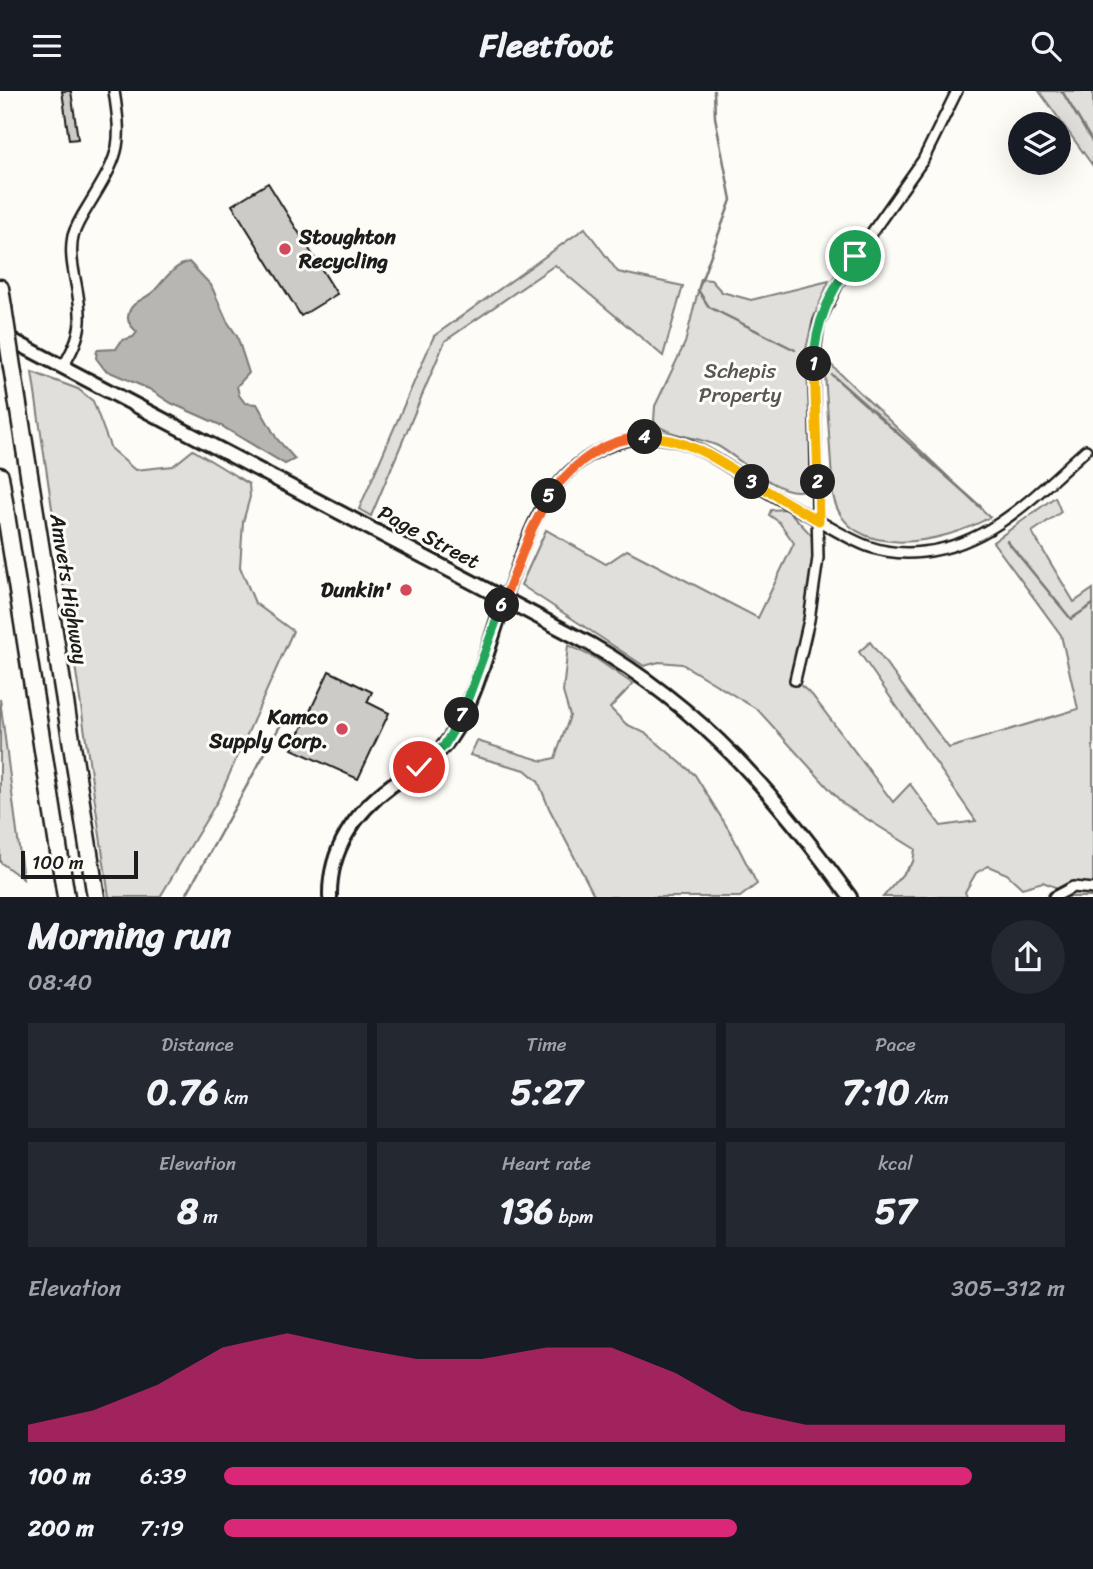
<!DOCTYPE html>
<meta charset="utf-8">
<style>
body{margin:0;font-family:Sriracha,sans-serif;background:#242831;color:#f1f3f6;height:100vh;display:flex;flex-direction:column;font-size:26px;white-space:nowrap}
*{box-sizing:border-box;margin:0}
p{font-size:23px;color:#9ea1a6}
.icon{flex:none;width:38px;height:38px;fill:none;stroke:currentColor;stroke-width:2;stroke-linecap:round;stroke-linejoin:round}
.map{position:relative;height:806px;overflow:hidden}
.sheet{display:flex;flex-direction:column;background:#171b24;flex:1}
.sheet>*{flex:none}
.buttons{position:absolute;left:1008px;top:21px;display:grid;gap:14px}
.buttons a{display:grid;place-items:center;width:63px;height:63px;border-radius:50%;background:#171b24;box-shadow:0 7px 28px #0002;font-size:35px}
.scale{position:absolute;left:21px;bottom:18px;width:117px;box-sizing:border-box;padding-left:7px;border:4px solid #1c1c1c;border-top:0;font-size:19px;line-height:24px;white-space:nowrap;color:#1c1c1c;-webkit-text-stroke:5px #fdfcf7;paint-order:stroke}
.pin{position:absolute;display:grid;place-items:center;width:60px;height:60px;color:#fff;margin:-30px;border:4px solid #fff;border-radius:50%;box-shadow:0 2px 7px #0007}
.km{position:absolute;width:35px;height:35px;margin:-18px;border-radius:50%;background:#222;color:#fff;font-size:19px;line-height:35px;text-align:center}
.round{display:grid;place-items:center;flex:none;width:74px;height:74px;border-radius:37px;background:#242831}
.overview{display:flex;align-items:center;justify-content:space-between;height:119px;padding:0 28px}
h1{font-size:38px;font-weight:700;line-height:52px}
.figures{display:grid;grid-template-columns:repeat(3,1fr);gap:10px;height:119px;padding:7px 28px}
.figures div{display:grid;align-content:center;border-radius:0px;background:#242831;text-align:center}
.figures b{font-size:35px;font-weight:700}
.figures small{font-size:19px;font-weight:400}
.figures p{font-size:19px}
.chart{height:196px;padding:14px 28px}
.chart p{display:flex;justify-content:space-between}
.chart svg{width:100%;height:126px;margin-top:7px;fill:#db2777;opacity:.7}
ul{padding:0 28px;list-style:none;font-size:23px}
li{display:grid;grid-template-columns:112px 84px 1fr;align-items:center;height:52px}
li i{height:18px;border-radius:9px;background:#db2777}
header{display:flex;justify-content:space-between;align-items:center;height:91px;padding:0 28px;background:#171b24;font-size:32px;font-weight:700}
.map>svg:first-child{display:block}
</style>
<header><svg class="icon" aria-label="menu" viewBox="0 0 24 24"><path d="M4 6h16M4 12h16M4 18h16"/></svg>Fleetfoot<svg class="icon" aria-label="search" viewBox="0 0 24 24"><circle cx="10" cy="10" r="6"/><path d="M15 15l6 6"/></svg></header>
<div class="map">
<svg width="1093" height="806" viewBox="0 0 1093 806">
<rect width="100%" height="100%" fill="#fdfcf7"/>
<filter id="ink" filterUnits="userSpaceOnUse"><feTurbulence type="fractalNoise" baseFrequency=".0143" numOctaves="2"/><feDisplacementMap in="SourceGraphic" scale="14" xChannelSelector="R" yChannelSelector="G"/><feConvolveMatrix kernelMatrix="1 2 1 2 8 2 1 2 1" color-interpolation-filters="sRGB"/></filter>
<g filter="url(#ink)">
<g fill="#e0dfdb" stroke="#7e7e7c" stroke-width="2">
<polygon points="1039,0 1093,0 1093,75"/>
<polygon points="585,137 618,181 683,195 663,265 555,174 445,250 371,425 359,418 434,245"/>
<path d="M701,188L711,189L722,201L751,209L829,190L813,228L806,258L812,384L810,392L803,399C781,407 738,366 718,355C700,346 662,344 654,330L655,315L685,252Z"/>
<path d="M824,267L990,426C946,452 847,473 833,404Z"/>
<polygon points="32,281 78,298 93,310 111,358 135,379 173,375 193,359 249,393 250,406 243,431 240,476 255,512 293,540 218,709 160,806 109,806"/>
<polygon points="1055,406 1061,421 1032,441 1074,511 1093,498 1093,806 1060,806 1055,796 1043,791 1022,797 1007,783 988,775 976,782 965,801 967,806 883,806 913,771 915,758 843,713 758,619 682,573 659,571 644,575 521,494 546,439 606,473 627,459 758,527 794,452 779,431 769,424 771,419 787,418 815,448 799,593 812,604 893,711 910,693 941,735 976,730 859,561 870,551 949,657 1078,618 1061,544 993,451"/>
<polygon points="568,554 595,567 633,593 610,617 626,633 647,643 695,684 732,744 757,793 740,806 595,806 549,717 538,690 525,679 470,664 477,650 543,670 555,667 570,625 563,601"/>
<polygon points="0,608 23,788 0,771"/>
</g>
<path fill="#b7b6b2" stroke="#797876" stroke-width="2" d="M189,171L211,194L227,230L237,245L249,282L237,295L239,304L245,312L257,313L277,348L295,368L285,373L218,333L171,312L149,298L105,279L96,267L97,259L116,258L122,249L133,246L137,241C133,237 127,232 128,226C129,210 146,209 155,199C164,189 174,174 189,171Z"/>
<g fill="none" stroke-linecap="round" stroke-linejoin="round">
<g stroke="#797876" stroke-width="2.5">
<polyline points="714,0 715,26 731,109 698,199 709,216 795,259"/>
<polyline points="1062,0 1093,52"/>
<polyline points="832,284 981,416"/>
<polyline points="1007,450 1071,528 1093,513"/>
<polyline points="185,806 285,626"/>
</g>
</g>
<g fill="#cccbc8" stroke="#1c1c1c" stroke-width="2">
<polygon points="62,0 71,0 78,48 69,49"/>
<polygon points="268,92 337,203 301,225 232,114"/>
<polygon points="329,580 372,601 367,611 389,622 358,688 292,658"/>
</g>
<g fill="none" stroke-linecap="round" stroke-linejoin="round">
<g stroke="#1c1c1c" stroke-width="14">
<g id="street">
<path d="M63,276C71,262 79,247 80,231C82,202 67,173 73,145C77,131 86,119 93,107C121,61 122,52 114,0"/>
<path d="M505,507C518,474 528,435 549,405C580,358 637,333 691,355C715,365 737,382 759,396C778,408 799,419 819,430C855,451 879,466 923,461C991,454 1037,402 1086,359"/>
<polyline points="795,589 809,529 818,467 814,269 819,232 842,184 923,69 957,0"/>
<polyline points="1054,806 1073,796 1093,798"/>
</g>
</g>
<g stroke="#1c1c1c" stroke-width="18">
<g id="secondary">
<path d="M4,245L590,553C706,620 772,701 850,806"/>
<path d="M330,806C329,759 355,721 392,694C413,680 436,668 450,647C475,612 490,549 505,507"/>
</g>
</g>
<g stroke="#1c1c1c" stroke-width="21">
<g id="highway">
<polyline points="0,197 3,216"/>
<polyline points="12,276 96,806"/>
<polyline points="0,385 66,806"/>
</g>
</g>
<use href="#street" stroke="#fdfcf7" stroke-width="9"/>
<use href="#secondary" stroke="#fdfcf7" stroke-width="12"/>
<use href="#highway" stroke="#fdfcf7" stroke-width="16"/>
<g stroke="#1c1c1c" stroke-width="21" stroke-linecap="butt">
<polyline id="highway-bridge" points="3,216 12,276"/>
</g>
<use href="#highway-bridge" stroke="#fdfcf7" stroke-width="16"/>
</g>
</g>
<g fill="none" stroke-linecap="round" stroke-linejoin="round" filter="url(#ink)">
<g stroke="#fff" stroke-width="14">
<path id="split-1" d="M814,273C814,232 832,198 855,165"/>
</g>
<g stroke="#fff" stroke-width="14">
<polyline id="split-2" points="814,273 818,391"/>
</g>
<g stroke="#fff" stroke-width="14">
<polyline id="split-3" points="752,391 819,430 818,391"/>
</g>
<g stroke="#fff" stroke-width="14">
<path id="split-4" d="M645,346C687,346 718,369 752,391"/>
</g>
<g stroke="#fff" stroke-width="14">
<path id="split-5" d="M549,405C572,374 604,347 645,346"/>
</g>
<g stroke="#fff" stroke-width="14">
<polyline id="split-6" points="502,514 532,438 549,405"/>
</g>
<g stroke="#fff" stroke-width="14">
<polyline id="split-7" points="462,624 502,514"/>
</g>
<g stroke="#fff" stroke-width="14">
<polyline id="split-8" points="419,676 444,655 462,624"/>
</g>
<use href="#split-1" stroke="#22a559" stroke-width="9"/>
<use href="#split-2" stroke="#f5b400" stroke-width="9"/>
<use href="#split-3" stroke="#f5b400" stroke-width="9"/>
<use href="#split-4" stroke="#f5b400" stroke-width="9"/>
<use href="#split-5" stroke="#f0652b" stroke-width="9"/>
<use href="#split-6" stroke="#f0652b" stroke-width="9"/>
<use href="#split-7" stroke="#22a559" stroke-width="9"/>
<use href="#split-8" stroke="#22a559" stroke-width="9"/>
</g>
<g fill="#d1495b" stroke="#fdfcf7" stroke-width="2.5">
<circle cx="285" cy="158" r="7"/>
<circle cx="406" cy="499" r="7"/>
<circle cx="342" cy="638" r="7"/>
</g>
<g text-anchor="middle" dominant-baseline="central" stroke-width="6" stroke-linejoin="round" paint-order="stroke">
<g font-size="21" font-weight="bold" fill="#1c1c1c" stroke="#fdfcf7" text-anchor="end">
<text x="299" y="146" text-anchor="start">Stoughton<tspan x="299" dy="24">Recycling</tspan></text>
<text x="392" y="499">Dunkin'</text>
<text x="328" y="626">Kamco<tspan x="328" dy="24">Supply Corp.</tspan></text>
</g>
<g font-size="21" fill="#575655" stroke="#fdfcf7">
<text x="740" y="280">Schepis<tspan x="740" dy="24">Property</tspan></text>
</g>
<g font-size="21" fill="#1c1c1c" stroke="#fdfcf7">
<text transform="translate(429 446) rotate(28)">Page Street</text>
<text transform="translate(69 498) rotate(81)">Amvets Highway</text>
</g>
</g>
</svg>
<div class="buttons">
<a><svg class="icon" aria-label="layers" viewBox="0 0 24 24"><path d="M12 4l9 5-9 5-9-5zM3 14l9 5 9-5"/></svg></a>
</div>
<div class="scale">100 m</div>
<div class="pin" style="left:855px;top:165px;background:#1e9e55"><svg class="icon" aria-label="arrive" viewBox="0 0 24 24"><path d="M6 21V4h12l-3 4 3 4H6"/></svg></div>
<div class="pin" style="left:419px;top:676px;background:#d93025"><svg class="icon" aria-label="check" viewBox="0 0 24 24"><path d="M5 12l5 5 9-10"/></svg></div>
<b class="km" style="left:814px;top:273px">1</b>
<b class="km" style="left:818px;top:391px">2</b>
<b class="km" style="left:752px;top:391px">3</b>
<b class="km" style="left:645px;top:346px">4</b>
<b class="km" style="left:549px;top:405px">5</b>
<b class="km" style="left:502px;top:514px">6</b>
<b class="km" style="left:462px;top:624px">7</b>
</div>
<section class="sheet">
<div class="overview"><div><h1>Morning run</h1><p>08:40</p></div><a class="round"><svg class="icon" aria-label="share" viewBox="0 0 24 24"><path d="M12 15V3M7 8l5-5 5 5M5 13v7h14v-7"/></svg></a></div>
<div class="figures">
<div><p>Distance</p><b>0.76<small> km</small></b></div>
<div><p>Time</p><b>5:27</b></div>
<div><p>Pace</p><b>7:10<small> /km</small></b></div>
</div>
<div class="figures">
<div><p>Elevation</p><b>8<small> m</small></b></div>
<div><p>Heart rate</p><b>136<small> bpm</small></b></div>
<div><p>kcal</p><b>57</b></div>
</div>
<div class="chart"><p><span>Elevation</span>305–312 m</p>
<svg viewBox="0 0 160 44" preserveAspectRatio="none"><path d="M0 44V38L10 33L20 24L30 11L40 6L50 11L60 15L70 15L80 11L90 11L100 20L110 33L120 38L130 38L140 38L150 38L160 38V44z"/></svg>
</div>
<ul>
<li><b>100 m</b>6:39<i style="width:89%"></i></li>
<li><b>200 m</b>7:19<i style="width:61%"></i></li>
</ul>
</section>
